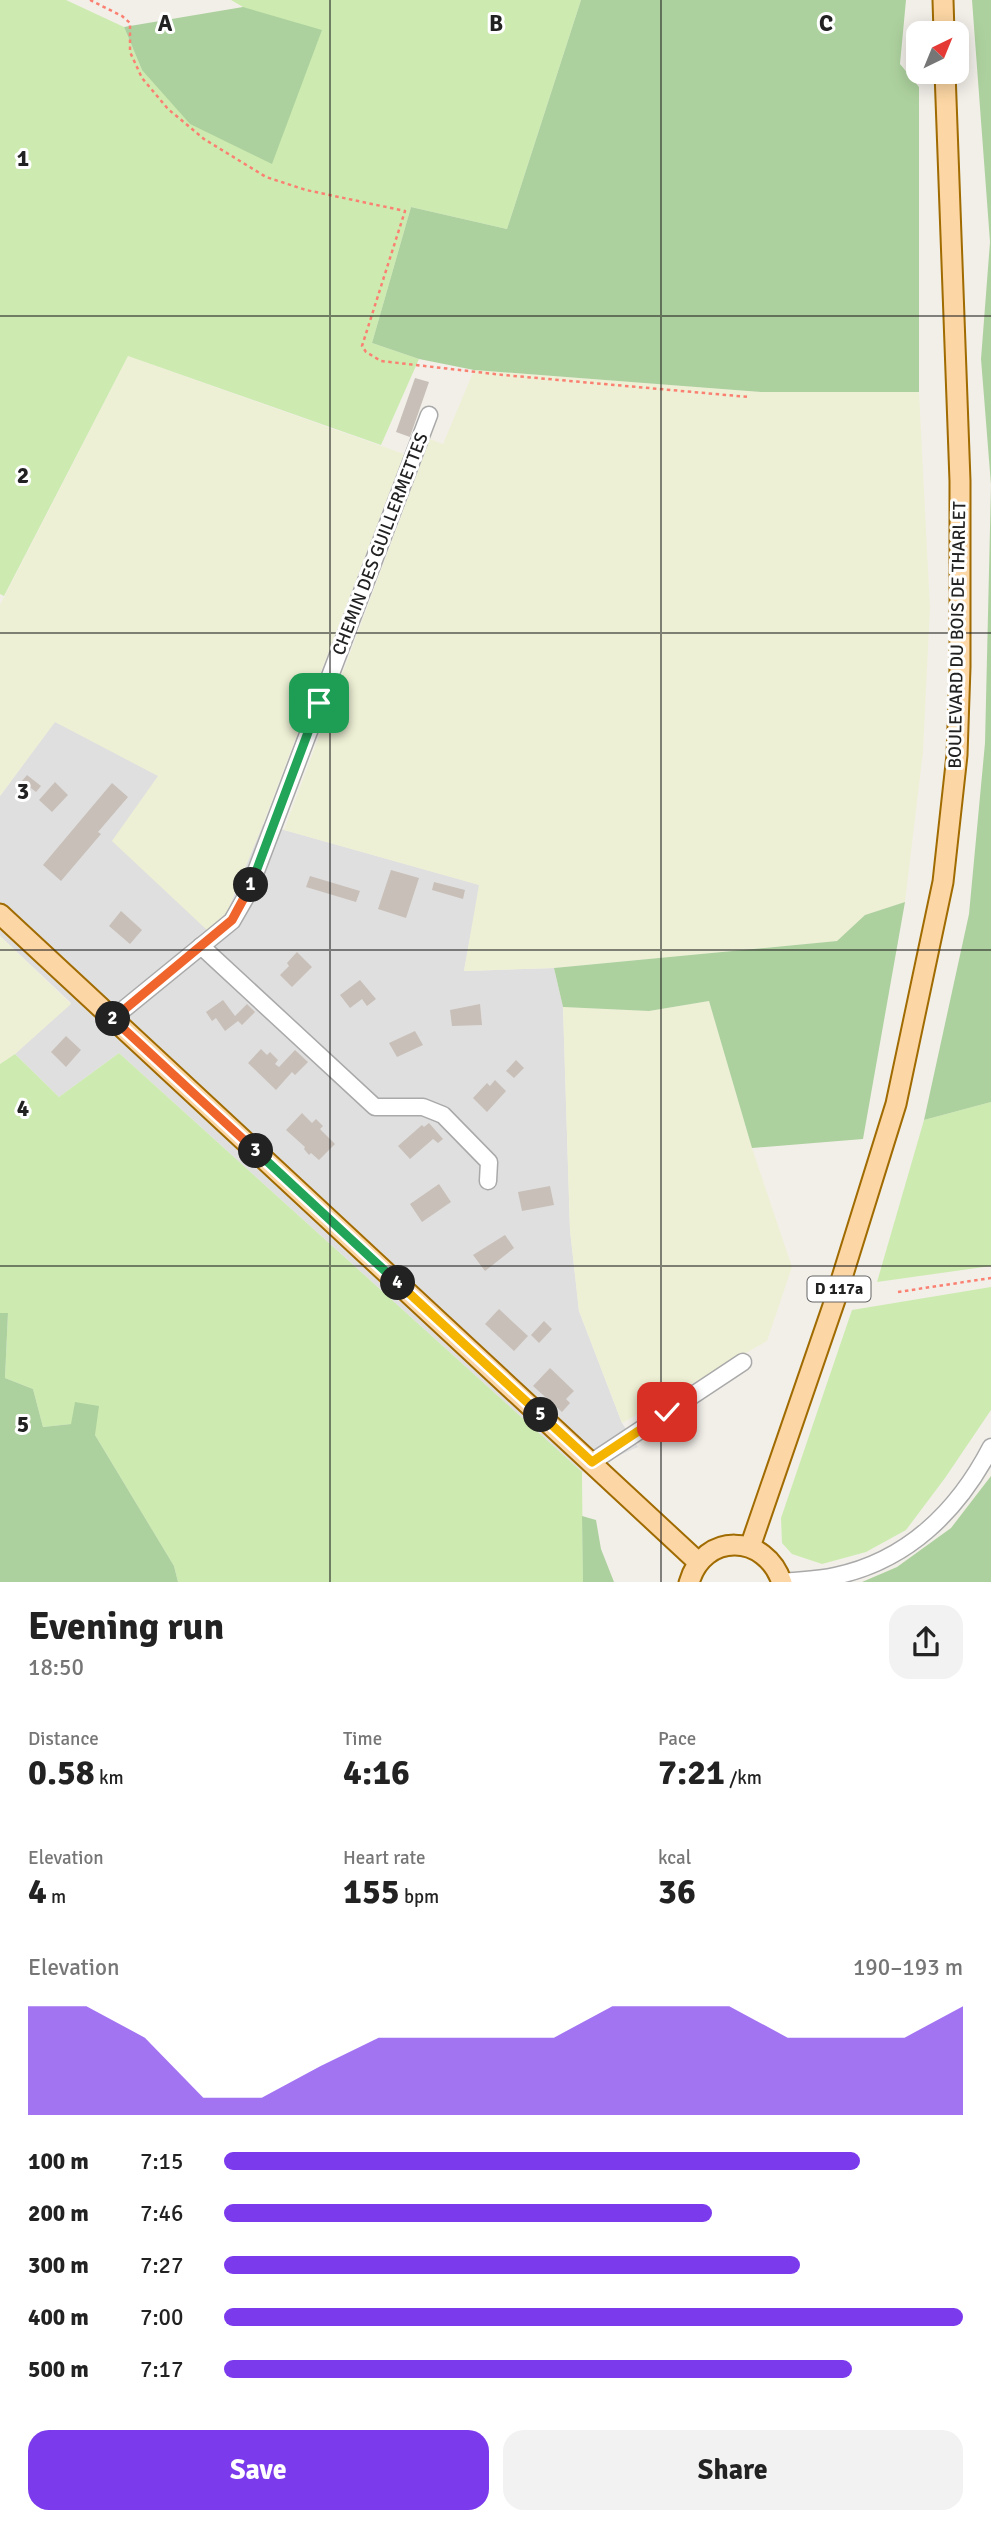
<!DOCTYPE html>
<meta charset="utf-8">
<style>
body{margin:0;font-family:Signika,sans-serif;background:#f2f2f2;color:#222;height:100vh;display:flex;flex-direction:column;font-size:26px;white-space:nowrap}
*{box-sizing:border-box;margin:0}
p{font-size:23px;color:#767676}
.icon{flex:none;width:38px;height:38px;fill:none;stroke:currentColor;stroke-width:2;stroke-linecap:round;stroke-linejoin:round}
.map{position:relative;height:1582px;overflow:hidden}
.drawer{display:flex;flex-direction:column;background:#fff;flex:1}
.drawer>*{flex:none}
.needle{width:46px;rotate:43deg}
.fabs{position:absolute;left:906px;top:21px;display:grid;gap:14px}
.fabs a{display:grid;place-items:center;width:63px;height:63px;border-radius:14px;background:#fff;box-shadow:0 4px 18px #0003;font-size:35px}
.pin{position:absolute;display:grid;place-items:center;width:60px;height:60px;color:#fff;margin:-30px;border-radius:14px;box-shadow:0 4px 10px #0006}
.km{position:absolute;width:35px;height:35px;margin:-18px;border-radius:50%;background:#222;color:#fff;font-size:19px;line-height:35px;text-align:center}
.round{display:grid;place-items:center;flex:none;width:74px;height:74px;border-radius:21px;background:#f2f2f2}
.overview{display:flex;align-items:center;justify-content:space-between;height:119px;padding:0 28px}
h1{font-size:38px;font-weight:700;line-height:52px}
.stats{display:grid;grid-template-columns:repeat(3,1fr);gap:10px;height:119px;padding:7px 28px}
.stats div{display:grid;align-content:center}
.stats b{font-size:35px;font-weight:700}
.stats small{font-size:19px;font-weight:400}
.stats p{font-size:19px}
.chart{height:196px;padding:14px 28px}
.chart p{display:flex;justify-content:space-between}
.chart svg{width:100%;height:126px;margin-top:7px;fill:#7c3aed;opacity:.7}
.button{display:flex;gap:14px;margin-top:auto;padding:14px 28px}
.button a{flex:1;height:80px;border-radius:21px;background:#7c3aed;color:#fff;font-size:28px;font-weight:700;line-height:80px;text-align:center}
.button a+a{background:#f2f2f2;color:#222}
ul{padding:0 28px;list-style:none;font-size:23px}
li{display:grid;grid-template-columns:112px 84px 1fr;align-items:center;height:52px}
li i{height:18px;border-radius:9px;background:#7c3aed}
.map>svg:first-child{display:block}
</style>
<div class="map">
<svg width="991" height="1583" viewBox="0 0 991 1583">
<rect width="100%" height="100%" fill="#f2efe9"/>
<polygon fill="#e0dfdf" points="55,721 159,776 227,912 263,824 480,885 464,971 554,968 563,1007 570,1230 579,1311 622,1423 638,1447 582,1472 119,1053 59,1097 15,1054 71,1003 0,936 0,796"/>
<g fill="#eef0d5">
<polygon points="128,356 404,454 263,824 227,912 207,930 112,841 158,776 55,722 0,796 0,605"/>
<polygon points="474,370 761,392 919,392 930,608 923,752 905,902 865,915 837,941 554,968 464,971 479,885 284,830 430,439 443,444"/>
<polygon points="0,936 71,1004 15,1054 0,1064"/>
<polygon points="709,1001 752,1148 792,1267 767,1341 622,1423 579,1311 570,1230 563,1007 649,1011"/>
</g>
<g fill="#cdebb0">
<polygon points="0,0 66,0 124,27 142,70 243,7 231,0 581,0 507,229 411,207 372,343 419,359 381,445 128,356 4,596 0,594"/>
<polygon points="119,1053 582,1472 583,1582 178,1582 174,1566 95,1435 71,1424 43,1427 33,1389 5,1378 8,1313 0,1313 0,1064 15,1054 59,1097"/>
<polygon points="991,1102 991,1266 877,1282 924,1120"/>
<polygon points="991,1287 991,1410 945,1478 906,1530 866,1552 822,1564 792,1554 782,1543 781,1518 852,1310"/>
</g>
<g fill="#add19e">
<polygon points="581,0 906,0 900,64 919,87 919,392 761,392 474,370 419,359 372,343 411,207 507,229"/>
<polygon points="972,0 991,0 991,1102 924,1120 969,914 985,743 991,485 981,359 990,242"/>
<polygon points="243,7 322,30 272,164 190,124 142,70 124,27"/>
<polygon points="905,902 863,1139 752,1148 709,1001 649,1011 563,1007 554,968 837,941 865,915"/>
<polygon points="0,1313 8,1313 5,1378 33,1389 43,1427 71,1424 75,1402 99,1406 95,1435 174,1566 178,1582 0,1582"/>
<polygon points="991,1476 991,1582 862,1582 897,1567 951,1528"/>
<polygon points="582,1516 596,1520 601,1549 614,1582 583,1582"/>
</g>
<g fill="#c7bfb8">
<polygon points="415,378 429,382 410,437 396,432"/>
<polygon points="27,775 41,786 36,792 22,781"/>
<polygon points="55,782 68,795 52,812 39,800"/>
<polygon points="112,783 128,797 98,832 101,834 61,881 43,865"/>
<polygon points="391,870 419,878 406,918 378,909"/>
<polygon points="310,876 360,891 356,902 306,887"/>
<polygon points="434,882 465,890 463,899 432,890"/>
<polygon points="121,911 142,930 130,944 109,926"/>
<polygon points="297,952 312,967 292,987 280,975 289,966 287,963"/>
<polygon points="360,980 376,999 367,1006 362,999 350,1008 340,995"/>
<polygon points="223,1000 235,1016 247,1004 255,1012 242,1025 238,1021 225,1031 216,1018 212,1021 206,1012"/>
<polygon points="480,1004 482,1025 452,1026 450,1010"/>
<polygon points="415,1031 423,1045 397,1057 389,1043"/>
<polygon points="66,1036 81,1050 66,1067 51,1052"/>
<polygon points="261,1049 267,1055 270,1052 278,1060 275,1064 279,1067 295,1050 308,1062 295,1075 292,1072 276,1090 248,1063"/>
<polygon points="516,1060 524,1068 514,1078 506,1071"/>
<polygon points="495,1080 506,1091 487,1112 473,1098 487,1083 490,1086"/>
<polygon points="302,1113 312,1123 316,1119 323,1126 320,1129 335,1144 319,1160 311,1153 309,1155 304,1149 305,1147 286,1130"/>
<polygon points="429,1123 443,1139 438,1143 433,1139 410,1159 398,1146 422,1125 424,1127"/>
<polygon points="439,1184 451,1202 422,1222 410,1204"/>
<polygon points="550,1186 554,1205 522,1211 518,1192"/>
<polygon points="505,1235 514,1248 485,1271 473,1255"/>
<polygon points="499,1309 528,1336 514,1351 485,1324"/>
<polygon points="544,1321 552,1329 539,1343 531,1335"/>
<polygon points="550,1368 574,1391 566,1399 570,1403 562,1412 533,1386"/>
</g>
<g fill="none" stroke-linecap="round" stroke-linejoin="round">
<g stroke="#a9a9a9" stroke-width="19">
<g id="minor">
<polyline points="201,946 375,1107 423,1107 443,1115 489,1162 488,1181"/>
<polyline points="113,1018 232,921 247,895 429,415"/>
<polyline points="592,1462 743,1362"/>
<path d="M782,1582C799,1580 818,1580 835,1576C907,1561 958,1511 991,1447"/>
</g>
</g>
<g stroke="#a06b00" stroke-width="23">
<g id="major">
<polyline points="943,0 944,33"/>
<polyline points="0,914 698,1562"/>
<polyline points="750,1547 835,1300 896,1104 943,882 957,755 960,667 960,481 945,72"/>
<path d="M689,1583C703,1532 766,1533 782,1583"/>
</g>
</g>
<g stroke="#fa8072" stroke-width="2.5" stroke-dasharray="3.5 3.5" stroke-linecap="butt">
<polyline points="90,0 122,16 130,23 130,52 142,78 168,109 204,139 266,177 306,190 405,211 362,346 366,352 381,361 503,375 749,397"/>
<polyline points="898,1292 991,1278"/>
</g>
<use href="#minor" stroke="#fff" stroke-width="16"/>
<use href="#major" stroke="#fcd6a4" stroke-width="19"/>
</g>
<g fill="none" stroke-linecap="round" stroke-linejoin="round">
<g stroke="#fff" stroke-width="14">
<polyline id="split-1" points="251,885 319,703"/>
</g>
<g stroke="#fff" stroke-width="14">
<polyline id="split-2" points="113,1019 232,920 251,885"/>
</g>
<g stroke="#fff" stroke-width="14">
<polyline id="split-3" points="113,1019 256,1151"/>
</g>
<g stroke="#fff" stroke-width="14">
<polyline id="split-4" points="256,1151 398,1283"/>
</g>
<g stroke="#fff" stroke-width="14">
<polyline id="split-5" points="398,1283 541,1415"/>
</g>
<g stroke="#fff" stroke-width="14">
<polyline id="split-6" points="541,1415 592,1462 667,1412"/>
</g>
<use href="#split-1" stroke="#22a559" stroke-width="9"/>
<use href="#split-2" stroke="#f0652b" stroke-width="9"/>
<use href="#split-3" stroke="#f0652b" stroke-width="9"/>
<use href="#split-4" stroke="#22a559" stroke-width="9"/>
<use href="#split-5" stroke="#f5b400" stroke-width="9"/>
<use href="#split-6" stroke="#f5b400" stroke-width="9"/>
</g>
<path fill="none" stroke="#222" stroke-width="2" stroke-opacity="0.55" d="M330,0V1583M661,0V1583M0,316H991M0,633H991M0,950H991M0,1266H991"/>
<g text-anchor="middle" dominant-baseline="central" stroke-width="6" stroke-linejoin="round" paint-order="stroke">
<rect fill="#fff" stroke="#646464" stroke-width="2" x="807.5" y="1276.5" width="63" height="25" rx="5"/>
<g font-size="16" font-weight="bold" fill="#222">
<text x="839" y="1289">D 117a</text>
</g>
<g font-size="18" fill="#222" stroke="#fff">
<text transform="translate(380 544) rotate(-69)">CHEMIN DES GUILLERMETTES</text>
<text transform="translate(957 635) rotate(-89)">BOULEVARD DU BOIS DE THARLET</text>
</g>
</g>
<g font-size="23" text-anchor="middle" font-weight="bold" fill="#222" stroke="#fff" stroke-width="6" stroke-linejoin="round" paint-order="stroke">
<text x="165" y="31">A</text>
<text x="496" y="31">B</text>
<text x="826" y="31">C</text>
<text x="23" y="166">1</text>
<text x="23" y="483">2</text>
<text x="23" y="799">3</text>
<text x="23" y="1116">4</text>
<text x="23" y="1432">5</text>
</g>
</svg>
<div class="fabs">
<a><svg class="needle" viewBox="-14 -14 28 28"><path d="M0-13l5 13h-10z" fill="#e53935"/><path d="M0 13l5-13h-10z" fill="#767676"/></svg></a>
</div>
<div class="pin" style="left:319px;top:703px;background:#1e9e55"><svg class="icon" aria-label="arrive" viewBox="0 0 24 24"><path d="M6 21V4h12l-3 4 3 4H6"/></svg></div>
<div class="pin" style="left:667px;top:1412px;background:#d93025"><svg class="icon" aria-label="check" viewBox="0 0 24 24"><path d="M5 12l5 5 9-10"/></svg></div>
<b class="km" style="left:251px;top:885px">1</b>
<b class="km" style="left:113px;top:1019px">2</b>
<b class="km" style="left:256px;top:1151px">3</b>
<b class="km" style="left:398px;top:1283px">4</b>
<b class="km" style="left:541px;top:1415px">5</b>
</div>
<section class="drawer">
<div class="overview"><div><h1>Evening run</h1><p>18:50</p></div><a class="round"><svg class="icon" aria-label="share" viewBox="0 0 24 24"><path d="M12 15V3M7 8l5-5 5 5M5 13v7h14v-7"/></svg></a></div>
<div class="stats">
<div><p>Distance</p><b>0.58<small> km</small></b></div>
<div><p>Time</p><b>4:16</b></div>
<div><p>Pace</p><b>7:21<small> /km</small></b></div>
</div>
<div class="stats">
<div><p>Elevation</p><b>4<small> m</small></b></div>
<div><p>Heart rate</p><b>155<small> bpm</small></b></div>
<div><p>kcal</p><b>36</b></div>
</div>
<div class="chart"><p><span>Elevation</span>190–193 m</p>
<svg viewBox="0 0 160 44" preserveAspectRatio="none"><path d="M0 44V6L10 6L20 17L30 38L40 38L50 27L60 17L70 17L80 17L90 17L100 6L110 6L120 6L130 17L140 17L150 17L160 6V44z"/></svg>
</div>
<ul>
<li><b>100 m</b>7:15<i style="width:86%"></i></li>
<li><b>200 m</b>7:46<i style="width:66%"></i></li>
<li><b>300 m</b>7:27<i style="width:78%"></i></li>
<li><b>400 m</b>7:00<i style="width:100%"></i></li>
<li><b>500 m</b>7:17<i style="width:85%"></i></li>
</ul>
<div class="button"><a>Save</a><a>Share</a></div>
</section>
